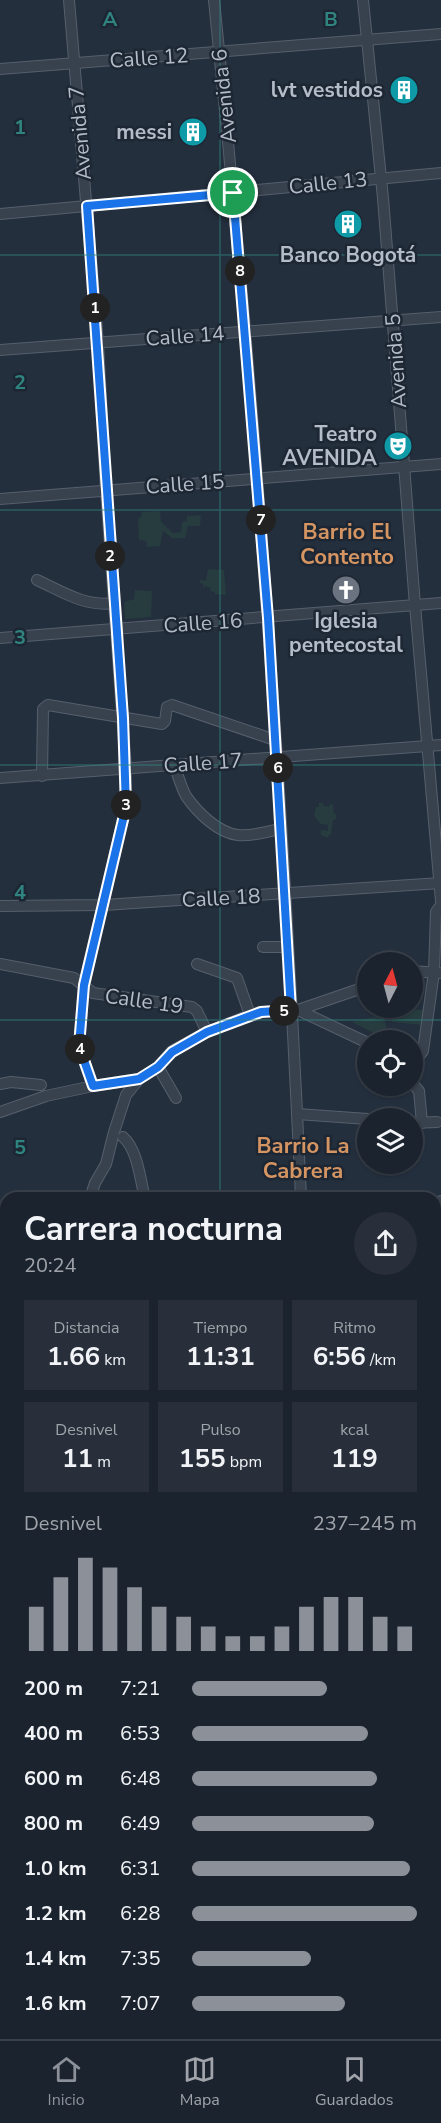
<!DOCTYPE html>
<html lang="es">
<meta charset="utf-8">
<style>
body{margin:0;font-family:"Nunito Sans",sans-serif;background:#282f3a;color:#f1f3f6;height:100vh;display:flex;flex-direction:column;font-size:22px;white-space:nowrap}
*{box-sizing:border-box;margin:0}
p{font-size:20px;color:#a0a4aa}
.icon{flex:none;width:33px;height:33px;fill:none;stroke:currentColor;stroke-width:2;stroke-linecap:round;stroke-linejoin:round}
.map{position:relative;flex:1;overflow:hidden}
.sheet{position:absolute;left:0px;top:1192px;width:441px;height:848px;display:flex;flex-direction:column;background:#1b232e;border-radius:18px 18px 0 0;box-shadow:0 2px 4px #0004,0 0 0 2px #39404a}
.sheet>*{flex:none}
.needle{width:39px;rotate:6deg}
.controls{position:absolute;left:357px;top:952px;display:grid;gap:12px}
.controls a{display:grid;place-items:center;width:66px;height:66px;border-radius:50%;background:#1b232e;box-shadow:0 2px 4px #0004,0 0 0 2px #39404a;font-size:30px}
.pin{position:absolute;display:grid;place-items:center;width:51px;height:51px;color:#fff;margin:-26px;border:3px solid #fff;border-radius:50%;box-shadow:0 2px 6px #0007}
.km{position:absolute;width:30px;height:30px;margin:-15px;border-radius:50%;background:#222;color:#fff;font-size:16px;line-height:30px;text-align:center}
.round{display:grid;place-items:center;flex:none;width:63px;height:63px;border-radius:32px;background:#282f3a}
.head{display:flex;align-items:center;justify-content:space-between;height:102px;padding:0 24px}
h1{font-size:33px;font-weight:700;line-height:45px}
.figures{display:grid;grid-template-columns:repeat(3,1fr);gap:9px;height:102px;padding:6px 24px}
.figures div{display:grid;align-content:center;border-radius:0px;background:#282f3a;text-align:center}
.figures b{font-size:26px;font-weight:700}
.figures small{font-size:16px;font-weight:400}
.figures p{font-size:16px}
.chart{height:168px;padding:12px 24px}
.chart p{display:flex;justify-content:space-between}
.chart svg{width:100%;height:108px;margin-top:6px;stroke:#8c9099;stroke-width:6}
ul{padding:0 24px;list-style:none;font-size:20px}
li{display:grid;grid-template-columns:96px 72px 1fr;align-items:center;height:45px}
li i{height:15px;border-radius:8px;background:#8c9099}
.dock{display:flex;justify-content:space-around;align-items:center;height:84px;border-top:2px solid #39404a;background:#1b232e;font-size:16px;color:#a0a4aa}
.dock a{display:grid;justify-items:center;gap:3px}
.dock .selected{color:#8c9099}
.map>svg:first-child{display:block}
</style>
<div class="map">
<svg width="441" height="2039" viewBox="0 0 441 2039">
<rect width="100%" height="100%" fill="#242f3e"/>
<g fill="#263c3f">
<polygon points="160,511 161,522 173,533 181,532 182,522 187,521 187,516 201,515 200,526 188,526 185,538 172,538 163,531 160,546 147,547 146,541 139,540 138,519 141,517 142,512"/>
<polygon points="208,569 224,570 226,595 215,594 215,592 210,591 211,588 205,586 204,589 203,584 200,583 200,580 206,581"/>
<polygon points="135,590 152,591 151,617 125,619 124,602 134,599"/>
<polygon points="319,803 323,803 324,806 329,807 330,803 333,805 334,814 336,814 336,819 333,820 331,835 329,835 328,838 321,835 321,830 328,831 328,825 321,824 314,816 316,807 319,807"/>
<polygon points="393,1008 426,1010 424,1025 392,1022"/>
<polygon points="383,1015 390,1041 352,1022"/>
<polygon points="59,2034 74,2034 75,2036 75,2034 219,2034 219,2037 221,2039 75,2039 75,2037 62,2039"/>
</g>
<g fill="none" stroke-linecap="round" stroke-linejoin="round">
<g stroke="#565f6c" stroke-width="12">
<g id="minor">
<polyline points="69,0 98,343 106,490 126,769 126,807 84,985 79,1046 93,1086"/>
<path d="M214,0C255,399 283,798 301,1198"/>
<polyline points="363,0 383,198 415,605 441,901"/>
<polyline points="0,69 441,34"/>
<polyline points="0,214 441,173"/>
<polyline points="0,350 441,317"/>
<polyline points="0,499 441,464"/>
<path d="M37,580C63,592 85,607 114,603"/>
<polyline points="0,638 441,603"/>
<path d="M174,765C178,775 181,787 186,796C197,812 218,833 238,835C252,837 267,831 281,829"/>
<polyline points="42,776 43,709 48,705 162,724 165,721 167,707 172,705 275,740"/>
<polyline points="0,778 441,745"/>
<polyline points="0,906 104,905 441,883"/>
<polyline points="263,947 287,947"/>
<polyline points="0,964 74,978 93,993 192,1007 197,1011 207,1032"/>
<polyline points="197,964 237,978 250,1015"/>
<polyline points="412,971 439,973"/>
<polyline points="298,1010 368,1043"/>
<polyline points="412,1057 419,1056 423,1051 434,972 436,912 441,905"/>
<polyline points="158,1067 176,1098"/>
<polyline points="412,1083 419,1091 422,1123"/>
<polyline points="0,1084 11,1082 41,1085"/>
<polyline points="0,1112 46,1096 93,1086 139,1079 158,1067 172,1051 207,1032 250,1015 261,1012 298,1010 368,986"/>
<polyline points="297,1114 368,1119"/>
<polyline points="412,1123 437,1122"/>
<path d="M123,1137C138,1150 140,1180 145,1198"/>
<polyline points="90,1198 95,1183 106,1164 114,1132 126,1095 139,1079"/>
<polyline points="435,1205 441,1201"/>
<polyline points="0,1259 6,1255"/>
<polyline points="0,1297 6,1292"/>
<polyline points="0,1344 6,1326"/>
<polyline points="0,1475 6,1475"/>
<polyline points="435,1549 441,1552"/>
<polyline points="0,1587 6,1583"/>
<polyline points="0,1597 6,1613"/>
<polyline points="435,1640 441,1642"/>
<polyline points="0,1680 2,1670 6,1669"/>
<polyline points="0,1927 6,1930"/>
<polyline points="0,1996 4,2000 0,2013"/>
<polyline points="0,2022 2,2026"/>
</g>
</g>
<g stroke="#565f6c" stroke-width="14">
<g id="tertiary">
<polyline points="435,1982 441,1963"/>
<polyline points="417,2039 419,2034"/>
</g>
</g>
<use href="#minor" stroke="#38414e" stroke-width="10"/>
<use href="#tertiary" stroke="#38414e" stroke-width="12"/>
</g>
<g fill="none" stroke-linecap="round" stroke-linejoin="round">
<g stroke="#fff" stroke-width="12">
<polygon id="route" points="233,193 268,618 291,1010 261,1012 207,1032 172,1052 158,1067 139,1079 93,1086 79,1046 84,985 126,807 123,718 87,206"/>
</g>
<use href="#route" stroke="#1a73e8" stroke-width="8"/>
</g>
<path fill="none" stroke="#308480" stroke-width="1.5" stroke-opacity="0.55" d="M220,0V1198M0,255H441M0,510H441M0,765H441M0,1020H441M0,1274H6M435,1274H441M0,1529H6M435,1529H441M0,1784H6M435,1784H441M220,2034V2039"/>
<defs>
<g id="building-disc" transform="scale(1.5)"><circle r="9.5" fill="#0f9aa8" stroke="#1d2633"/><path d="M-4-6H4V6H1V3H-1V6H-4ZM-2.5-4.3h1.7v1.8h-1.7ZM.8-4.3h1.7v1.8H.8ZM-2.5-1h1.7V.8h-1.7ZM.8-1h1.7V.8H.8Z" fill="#fff"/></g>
<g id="theatre-disc" transform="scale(1.5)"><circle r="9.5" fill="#0f9aa8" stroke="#1d2633"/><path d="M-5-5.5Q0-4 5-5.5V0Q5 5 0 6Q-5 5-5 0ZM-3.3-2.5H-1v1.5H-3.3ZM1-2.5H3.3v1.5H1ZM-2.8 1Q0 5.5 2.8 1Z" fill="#fff"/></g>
<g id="church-disc" transform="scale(1.5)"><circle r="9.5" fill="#6b7280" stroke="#1d2633"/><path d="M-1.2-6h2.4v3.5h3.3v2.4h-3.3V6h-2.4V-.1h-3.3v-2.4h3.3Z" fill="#fff"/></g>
</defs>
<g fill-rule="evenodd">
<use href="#building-disc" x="404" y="90"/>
<use href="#building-disc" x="193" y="132"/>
<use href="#building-disc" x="348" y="224"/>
<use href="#theatre-disc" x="398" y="446"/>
<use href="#church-disc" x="346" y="590"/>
</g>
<g text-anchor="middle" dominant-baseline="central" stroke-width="5" stroke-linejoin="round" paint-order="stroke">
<g font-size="21" fill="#b4bcc9" stroke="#1d2633">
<text transform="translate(149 58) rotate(-4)">Calle 12</text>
<text transform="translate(224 96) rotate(-96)">Avenida 6</text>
<text transform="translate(80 133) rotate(-95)">Avenida 7</text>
<text transform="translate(328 183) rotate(-6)">Calle 13</text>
<text transform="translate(185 336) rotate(-4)">Calle 14</text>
<text transform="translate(396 361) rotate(-94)">Avenida 5</text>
<text transform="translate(185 484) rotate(-4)">Calle 15</text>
<text transform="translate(203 623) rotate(-4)">Calle 16</text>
<text transform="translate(203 763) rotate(-4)">Calle 17</text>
<text transform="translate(221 898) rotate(-3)">Calle 18</text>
<text transform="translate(144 1001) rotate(8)">Calle 19</text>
</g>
<g font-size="21" font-weight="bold" fill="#b4bcc9" stroke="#1d2633" text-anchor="end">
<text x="383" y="90">lvt vestidos</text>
<text x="172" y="132">messi</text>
<text x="348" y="255" text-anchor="middle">Banco Bogotá</text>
<text x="377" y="434">Teatro<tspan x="377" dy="24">AVENIDA</tspan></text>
<text x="346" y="621" text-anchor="middle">Iglesia<tspan x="346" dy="24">pentecostal</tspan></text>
</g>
<g font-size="22" font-weight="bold" fill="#d59563" stroke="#1d2633">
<text x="347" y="532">Barrio El<tspan x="347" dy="25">Contento</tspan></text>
<text x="303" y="1146">Barrio La<tspan x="303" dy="25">Cabrera</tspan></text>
</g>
</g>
<g font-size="20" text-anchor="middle" font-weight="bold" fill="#308480" stroke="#1d2633" stroke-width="5" stroke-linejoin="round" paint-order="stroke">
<text x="110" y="26">A</text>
<text x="331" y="26">B</text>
<text x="20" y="134">1</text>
<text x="20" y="389">2</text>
<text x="20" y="644">3</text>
<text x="20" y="899">4</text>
<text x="20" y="1154">5</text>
</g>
</svg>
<div class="controls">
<a><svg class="needle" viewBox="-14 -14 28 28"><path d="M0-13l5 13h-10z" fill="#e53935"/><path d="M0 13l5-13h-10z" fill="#a0a4aa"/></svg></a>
<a><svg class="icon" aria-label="locate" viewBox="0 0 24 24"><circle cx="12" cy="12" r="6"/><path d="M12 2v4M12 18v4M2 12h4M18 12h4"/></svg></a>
<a><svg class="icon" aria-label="layers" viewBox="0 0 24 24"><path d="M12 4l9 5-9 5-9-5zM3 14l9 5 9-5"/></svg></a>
</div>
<div class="pin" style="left:233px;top:193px;background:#1e9e55"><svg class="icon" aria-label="arrive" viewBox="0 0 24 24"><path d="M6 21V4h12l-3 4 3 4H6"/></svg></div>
<b class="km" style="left:95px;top:308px">1</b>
<b class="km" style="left:110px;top:556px">2</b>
<b class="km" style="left:126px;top:805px">3</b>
<b class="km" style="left:80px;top:1049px">4</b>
<b class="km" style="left:284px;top:1011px">5</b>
<b class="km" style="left:278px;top:768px">6</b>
<b class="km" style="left:261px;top:520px">7</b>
<b class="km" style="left:240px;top:271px">8</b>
<section class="sheet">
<div class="head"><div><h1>Carrera nocturna</h1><p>20:24</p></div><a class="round"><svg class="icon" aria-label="share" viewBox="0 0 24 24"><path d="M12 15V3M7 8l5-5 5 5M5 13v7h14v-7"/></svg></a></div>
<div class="figures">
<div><p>Distancia</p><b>1.66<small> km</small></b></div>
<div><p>Tiempo</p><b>11:31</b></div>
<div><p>Ritmo</p><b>6:56<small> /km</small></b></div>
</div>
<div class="figures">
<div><p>Desnivel</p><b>11<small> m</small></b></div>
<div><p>Pulso</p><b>155<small> bpm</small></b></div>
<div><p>kcal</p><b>119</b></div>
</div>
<div class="chart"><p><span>Desnivel</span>237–245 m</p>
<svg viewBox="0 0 160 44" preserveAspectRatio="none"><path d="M5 44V26M15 44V14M25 44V6M35 44V10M45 44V18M55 44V26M65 44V30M75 44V34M85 44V38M95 44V38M105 44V34M115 44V26M125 44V22M135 44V22M145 44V30M155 44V34"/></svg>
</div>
<ul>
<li><b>200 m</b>7:21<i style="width:60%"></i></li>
<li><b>400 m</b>6:53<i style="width:78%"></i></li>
<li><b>600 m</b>6:48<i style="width:82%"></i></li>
<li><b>800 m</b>6:49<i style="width:81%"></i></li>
<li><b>1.0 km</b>6:31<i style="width:97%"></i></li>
<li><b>1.2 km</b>6:28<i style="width:100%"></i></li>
<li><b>1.4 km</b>7:35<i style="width:53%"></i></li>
<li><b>1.6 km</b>7:07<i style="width:68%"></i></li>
</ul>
</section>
</div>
<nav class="dock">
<a class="selected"><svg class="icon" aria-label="home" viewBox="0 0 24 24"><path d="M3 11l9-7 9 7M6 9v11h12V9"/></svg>Inicio</a>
<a><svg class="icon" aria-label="map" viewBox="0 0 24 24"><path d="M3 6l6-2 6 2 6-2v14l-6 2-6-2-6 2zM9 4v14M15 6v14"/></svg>Mapa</a>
<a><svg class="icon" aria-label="saved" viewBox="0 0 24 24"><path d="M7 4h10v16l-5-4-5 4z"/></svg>Guardados</a>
</nav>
